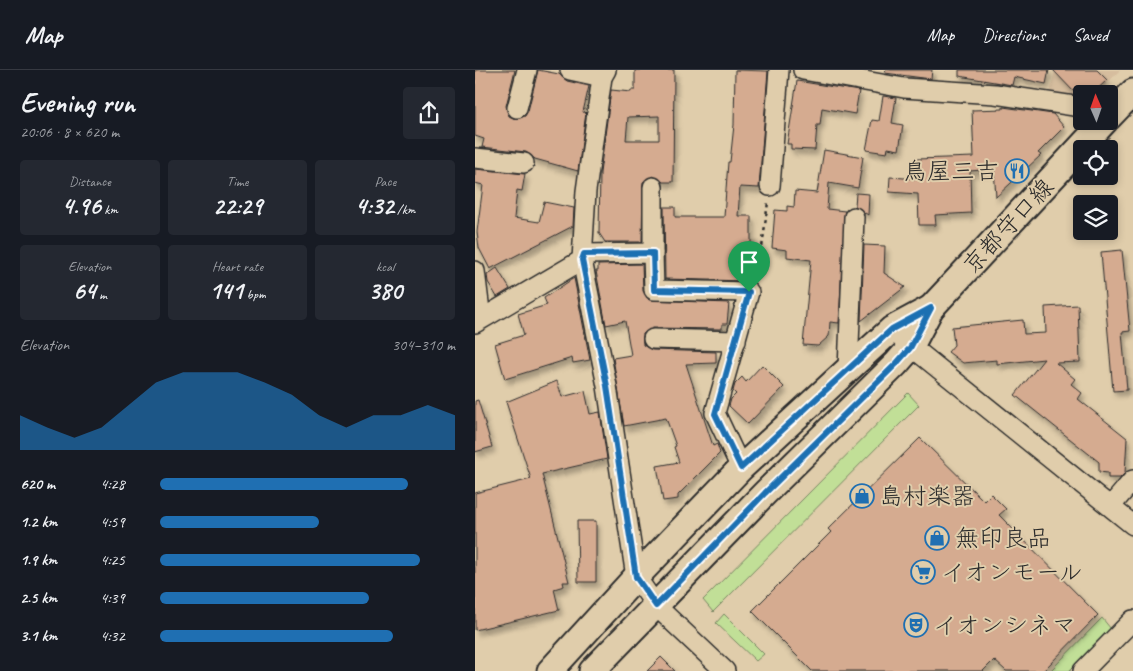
<!DOCTYPE html>
<meta charset="utf-8">
<style>
body{margin:0;font-family:Caveat,"Klee One",sans-serif;background:#242831;color:#f1f3f6;height:100vh;display:flex;flex-direction:column;font-size:19px;white-space:nowrap}
*{box-sizing:border-box;margin:0}
p{font-size:16px;color:#9ea1a6}
.icon{flex:none;width:28px;height:28px;fill:none;stroke:currentColor;stroke-width:2;stroke-linecap:round;stroke-linejoin:round}
.map{position:relative;flex:1;overflow:hidden}
.details{display:flex;flex-direction:column;background:#171b24;width:475px}
.details>*{flex:none}
.needle{width:32px;rotate:358deg}
.fabs{position:absolute;left:598px;top:15px;display:grid;gap:10px}
.fabs a{display:grid;place-items:center;width:45px;height:45px;border-radius:5px;background:#171b24;box-shadow:0 2px 8px #0003;font-size:25px}
.pin{position:absolute;display:grid;place-items:center;width:42px;height:42px;color:#fff;margin:-51px -21px;border-radius:50% 50% 50% 0;rotate:-45deg;box-shadow:0 0 5px #0007}
.pin .icon{rotate:45deg}
.round{display:grid;place-items:center;flex:none;width:52px;height:52px;border-radius:5px;background:#242831}
.summary{display:flex;align-items:center;justify-content:space-between;height:85px;padding:0 20px}
h1{font-size:28px;font-weight:700;line-height:38px}
.metrics{display:grid;grid-template-columns:repeat(3,1fr);gap:8px;height:85px;padding:5px 20px}
.metrics div{display:grid;align-content:center;border-radius:5px;background:#242831;text-align:center}
.metrics b{font-size:25px;font-weight:700}
.metrics small{font-size:14px;font-weight:400}
.metrics p{font-size:14px}
.chart{height:140px;padding:10px 20px}
.chart p{display:flex;justify-content:space-between}
.chart svg{width:100%;height:90px;margin-top:5px;fill:#1f6fb2;opacity:.7}
ul{padding:0 20px;list-style:none;font-size:16px}
li{display:grid;grid-template-columns:80px 60px 1fr;align-items:center;height:38px}
li i{height:12px;border-radius:6px;background:#1f6fb2}
header{display:flex;align-items:center;gap:30px;box-sizing:border-box;height:70px;padding:0 25px;background:#171b24;border-bottom:1px solid #363941}
header strong{font-size:24px}
nav{display:flex;gap:28px;margin-inline-start:auto;font-size:18px}
main{display:flex;flex:1;min-height:0}
.map>svg:first-child{display:block}
</style>
<header>
<strong>Map</strong>
<nav><a>Map</a><a>Directions</a><a>Saved</a></nav>
</header>
<main>
<section class="details">
<div class="summary"><div><h1>Evening run</h1><p>20:06 · 8 × 620 m</p></div><a class="round"><svg class="icon" aria-label="share" viewBox="0 0 24 24"><path d="M12 15V3M7 8l5-5 5 5M5 13v7h14v-7"/></svg></a></div>
<div class="metrics">
<div><p>Distance</p><b>4.96<small> km</small></b></div>
<div><p>Time</p><b>22:29</b></div>
<div><p>Pace</p><b>4:32<small> /km</small></b></div>
</div>
<div class="metrics">
<div><p>Elevation</p><b>64<small> m</small></b></div>
<div><p>Heart rate</p><b>141<small> bpm</small></b></div>
<div><p>kcal</p><b>380</b></div>
</div>
<div class="chart"><p><span>Elevation</span>304–310 m</p>
<svg viewBox="0 0 160 44" preserveAspectRatio="none"><path d="M0 44V27L10 33L20 38L30 33L40 22L50 11L60 6L70 6L80 6L90 11L100 17L110 27L120 33L130 27L140 27L150 22L160 27V44z"/></svg>
</div>
<ul>
<li><b>620 m</b>4:28<i style="width:84%"></i></li>
<li><b>1.2 km</b>4:59<i style="width:54%"></i></li>
<li><b>1.9 km</b>4:25<i style="width:88%"></i></li>
<li><b>2.5 km</b>4:39<i style="width:71%"></i></li>
<li><b>3.1 km</b>4:32<i style="width:79%"></i></li>
</ul>
</section>
<div class="map">
<svg width="658" height="601" viewBox="0 0 658 601">
<defs>
<filter id="shadow"><feDropShadow dx="3" dy="5" stdDeviation="2.5" flood-color="#0004"/></filter>
</defs>
<rect width="100%" height="100%" fill="#e0cdab"/>
<filter id="ink" filterUnits="userSpaceOnUse"><feTurbulence type="fractalNoise" baseFrequency=".02" numOctaves="2"/><feDisplacementMap in="SourceGraphic" scale="10" xChannelSelector="R" yChannelSelector="G"/><feConvolveMatrix kernelMatrix="1 2 1 2 8 2 1 2 1" color-interpolation-filters="sRGB"/></filter>
<g filter="url(#ink)">
<polygon fill="#d6bd9e" points="580,0 645,0 622,24 606,24 606,32 574,28"/>
<g fill="#c1df97" stroke="#768561">
<polygon points="433,323 444,335 238,542 228,530"/>
<polygon points="249,544 289,584 281,591 241,553"/>
<polygon points="627,548 636,559 594,601 575,601"/>
</g>
<g fill="#d5ab90" stroke="#2b2b2b" fill-rule="evenodd" filter="url(#shadow)">
<polygon points="0,0 40,0 31,36 34,46 40,49 50,46 53,41 63,0 84,4 92,11 114,16 108,42 111,43 103,101 60,89 51,82 7,77 9,69 0,66"/>
<path d="M160,0H199L198,112H188L178,106L168,112L167,172H130L124,163L125,103L136,20L156,22V20H160ZM184,46V70H151L153,47Z"/>
<polygon points="260,0 293,1 284,118 265,117 263,146 276,146 276,203 275,203 274,211 190,209 189,137 200,137 200,147 249,147 253,92 255,92 259,55"/>
<polygon points="411,0 457,0 456,9 410,3"/>
<polygon points="484,0 574,0 571,14 539,7 537,15 484,6"/>
<polygon points="578,0 622,0 632,10 617,24 601,24"/>
<polygon points="322,11 384,21 380,44 347,38 345,55 342,55 340,80 316,79 316,74 312,74"/>
<polygon points="408,26 421,28 417,53 428,55 424,80 413,78 412,83 391,80 397,50 404,51"/>
<polygon points="528,37 578,44 589,57 563,83 566,85 521,127 519,99 495,101 496,143 460,145 461,155 444,155 443,124 414,122 415,107 443,109 442,89 499,87 497,40 528,39"/>
<polygon points="349,80 388,87 383,118 354,113 352,139 370,141 364,253 355,252 354,266 343,276 328,275 336,190 312,187 312,180 297,178 300,140 312,141 312,136 319,137 320,121 342,123"/>
<polygon points="0,99 50,104 47,121 42,120 39,148 64,152 69,132 99,138 98,156 15,199 4,178 2,162 8,115 0,113"/>
<polygon points="381,123 394,124 393,145 380,136"/>
<polygon points="389,175 410,176 409,203 430,217 386,251"/>
<polygon points="647,180 655,261 647,262 652,320 638,321 626,182"/>
<polygon points="167,194 168,221 174,230 254,233 252,254 247,254 247,259 178,258 168,264 168,275 177,280 241,282 241,293 211,294 238,376 242,374 245,383 203,425 203,429 188,431 182,396 204,392 199,377 201,376 191,348 149,356 138,288 156,285 150,251 131,255 121,201 123,201 123,195"/>
<polygon points="22,198 35,219 22,227 13,212 12,205"/>
<polygon points="99,208 115,290 98,293 97,288 30,309 20,274 49,265 43,244 72,235 69,228"/>
<polygon points="603,235 605,292 581,293 600,309 596,314 607,323 603,329 652,368 650,403 645,408 633,408 633,403 624,402 624,392 540,325 569,289 522,294 522,290 488,293 473,282 479,275 477,257 548,250 549,264 571,263 570,237"/>
<polygon points="287,295 309,317 273,354 254,336 256,329 261,324 258,321 260,314 267,307 271,312"/>
<polygon points="82,311 87,327 110,321 115,344 125,342 132,389 67,404 94,512 88,512 89,516 79,519 84,540 0,560 0,423 56,409 31,332"/>
<polygon points="3,330 17,377 0,382 0,331"/>
<polygon points="445,368 509,431 516,424 531,439 524,445 623,545 568,601 531,601 519,590 508,601 337,601 277,541 356,462 353,459"/>
<polygon points="102,451 121,451 121,512 103,512"/>
<polygon points="186,587 200,601 172,601"/>
</g>
<g fill="none" stroke-linecap="round" stroke-linejoin="round">
<g stroke="#2b2b2b" stroke-width="22">
<g id="minor">
<polyline points="95,0 127,7"/>
<polyline points="131,0 127,7 111,121 107,190 132,316 161,507 181,536 250,601"/>
<polyline points="328,0 429,18 520,24 606,37"/>
<polyline points="42,38 52,0"/>
<polyline points="0,88 49,93"/>
<polyline points="295,116 304,0"/>
<polyline points="178,117 178,183"/>
<polyline points="109,184 178,183 179,220 274,222 240,343 266,398"/>
<polyline points="0,201 6,249"/>
<polyline points="0,253 107,190"/>
<polyline points="178,269 261,271"/>
<polyline points="427,269 658,455"/>
<polyline points="373,300 379,147"/>
<polyline points="636,436 658,410"/>
<polyline points="608,601 658,550"/>
</g>
</g>
<g stroke="#2b2b2b" stroke-width="29">
<g id="major">
<polyline points="634,47 658,22"/>
<polyline points="75,601 161,507 266,398 417,259 456,238"/>
<polyline points="117,601 290,423 421,294 435,278 456,238 630,51"/>
</g>
</g>
<polyline stroke="#2b2b2b" stroke-width="2.5" stroke-dasharray="4 4" stroke-linecap="butt" points="280,208 285,193 293,132"/>
<use href="#minor" stroke="#e0cdab" stroke-width="19"/>
<use href="#major" stroke="#e0cdab" stroke-width="25"/>
</g>
</g>
<g fill="none" stroke-linecap="round" stroke-linejoin="round" filter="url(#ink)">
<g stroke="#fff" stroke-width="10">
<polygon id="route" points="178,183 179,220 274,222 240,344 266,398 417,259 456,238 435,278 421,294 290,423 181,536 161,507 132,316 107,190 109,184"/>
</g>
<use href="#route" stroke="#1f6fb2" stroke-width="6"/>
</g>
<defs>
<g id="restaurant-ring" transform="scale(1.25)"><circle r="9.5" fill="#e0cdab" stroke="#1f6fb2" stroke-width="1.5"/><path d="M-5-6h1v4h1v-4h1v4h1v-4h1v5L-1.5 .5V6h-2V.5L-5-1ZM5-6V6H3V1.5H1.5Q1.5-4 5-6Z" fill="#1f6fb2"/></g>
<g id="shop-ring" transform="scale(1.25)"><circle r="9.5" fill="#e0cdab" stroke="#1f6fb2" stroke-width="1.5"/><path d="M-5-2.5h2.3a2.7 3.5 0 0 1 5.4 0H5L5.5 6h-11ZM-1.5-2.5h3a1.5 2.3 0 0 0-3 0Z" fill="#1f6fb2"/></g>
<g id="supermarket-ring" transform="scale(1.25)"><circle r="9.5" fill="#e0cdab" stroke="#1f6fb2" stroke-width="1.5"/><path d="M-6-5.5h2.5l.6 2H6L4.5 2H-2.5L-4.4-4H-6ZM-1.5 3.2a1.3 1.3 0 1 0 .1 0ZM3 3.2a1.3 1.3 0 1 0 .1 0Z" fill="#1f6fb2"/></g>
<g id="theatre-ring" transform="scale(1.25)"><circle r="9.5" fill="#e0cdab" stroke="#1f6fb2" stroke-width="1.5"/><path d="M-5-5.5Q0-4 5-5.5V0Q5 5 0 6Q-5 5-5 0ZM-3.3-2.5H-1v1.5H-3.3ZM1-2.5H3.3v1.5H1ZM-2.8 1Q0 5.5 2.8 1Z" fill="#1f6fb2"/></g>
</defs>
<g fill-rule="evenodd">
<use href="#restaurant-ring" x="542" y="101"/>
<use href="#shop-ring" x="387" y="426"/>
<use href="#shop-ring" x="462" y="468"/>
<use href="#supermarket-ring" x="448" y="502"/>
<use href="#theatre-ring" x="441" y="555"/>
</g>
<g text-anchor="middle" dominant-baseline="central" stroke-width="4" stroke-linejoin="round" paint-order="stroke">
<g font-size="24" fill="#2b2b2b" stroke="#e0cdab" text-anchor="start">
<text x="524" y="101" text-anchor="end">鳥屋三吉</text>
<text x="404" y="426">島村楽器</text>
<text x="480" y="468">無印良品</text>
<text x="466" y="502">イオンモール</text>
<text x="458" y="555">イオンシネマ</text>
</g>
<g font-size="24" fill="#2b2b2b" stroke="#e0cdab">
<text transform="translate(533 156) rotate(-47)">京都守口線</text>
</g>
</g>
</svg>
<div class="fabs">
<a><svg class="needle" viewBox="-14 -14 28 28"><path d="M0-13l5 13h-10z" fill="#e53935"/><path d="M0 13l5-13h-10z" fill="#9ea1a6"/></svg></a>
<a><svg class="icon" aria-label="locate" viewBox="0 0 24 24"><circle cx="12" cy="12" r="6"/><path d="M12 2v4M12 18v4M2 12h4M18 12h4"/></svg></a>
<a><svg class="icon" aria-label="layers" viewBox="0 0 24 24"><path d="M12 4l9 5-9 5-9-5zM3 14l9 5 9-5"/></svg></a>
</div>
<div class="pin" style="left:274px;top:222px;background:#1e9e55"><svg class="icon" aria-label="arrive" viewBox="0 0 24 24"><path d="M6 21V4h12l-3 4 3 4H6"/></svg></div>
</div>
</main>
